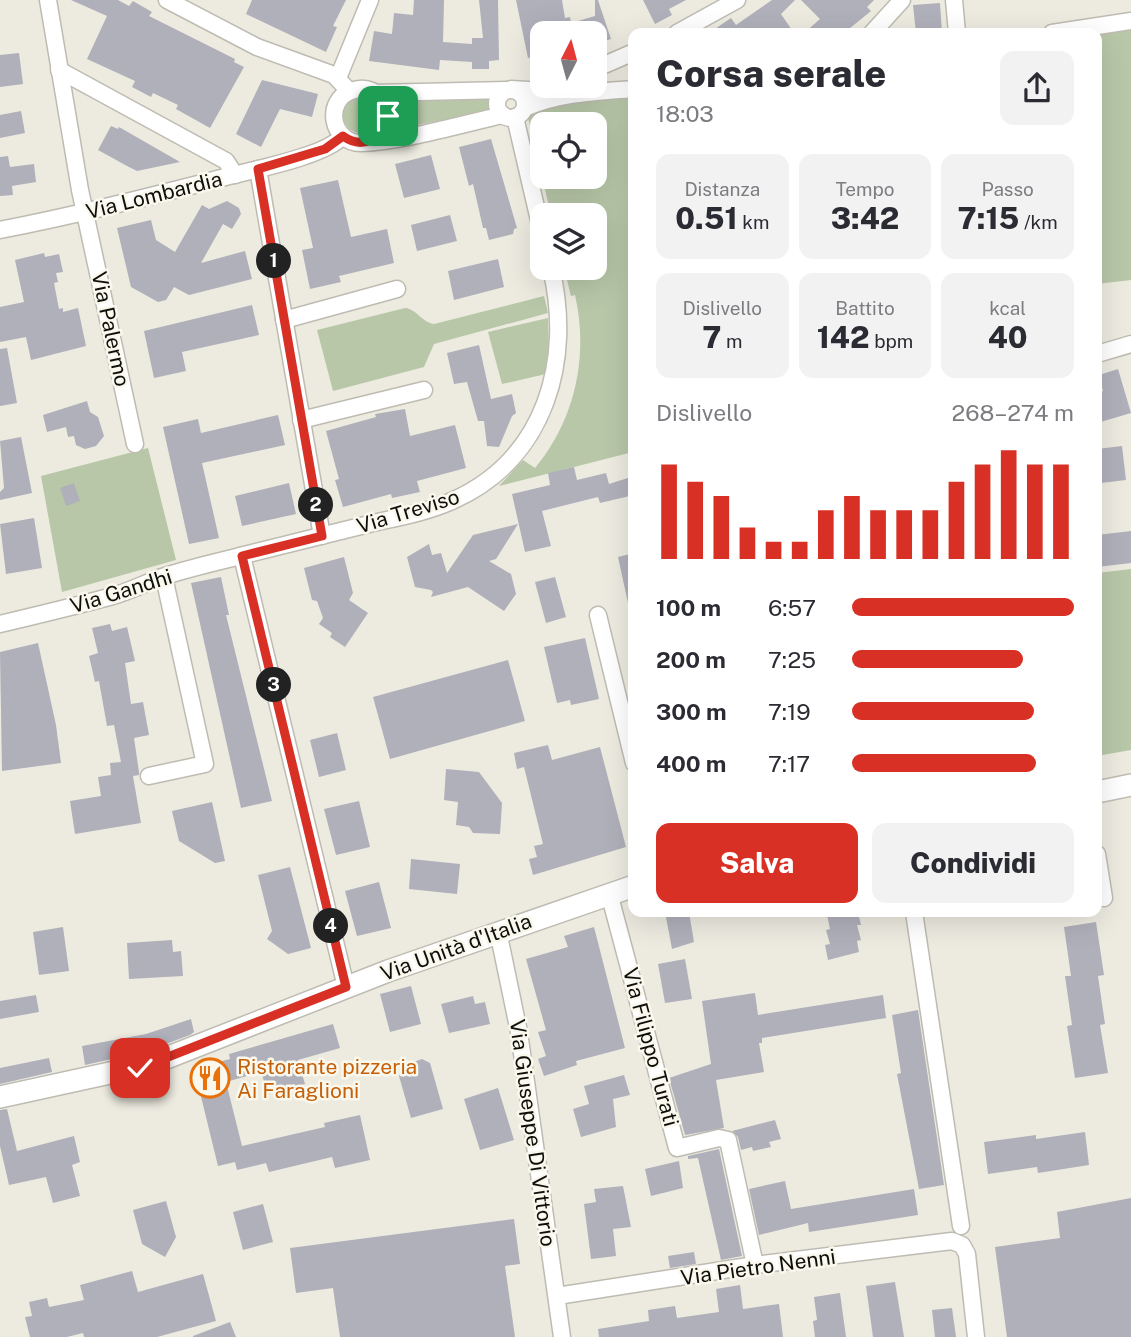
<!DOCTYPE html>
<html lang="it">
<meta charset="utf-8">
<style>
body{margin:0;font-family:"Public Sans",sans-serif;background:#f2f2f3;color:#2b2b33;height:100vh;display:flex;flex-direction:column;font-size:26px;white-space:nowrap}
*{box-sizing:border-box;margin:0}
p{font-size:23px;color:#7c7c81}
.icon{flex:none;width:38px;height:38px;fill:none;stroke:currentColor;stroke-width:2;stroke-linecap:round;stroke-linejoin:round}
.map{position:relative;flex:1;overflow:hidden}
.side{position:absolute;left:628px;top:28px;width:474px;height:889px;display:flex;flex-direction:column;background:#fff;border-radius:14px;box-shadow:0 7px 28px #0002}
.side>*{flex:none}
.needle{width:46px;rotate:6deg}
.buttons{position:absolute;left:530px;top:21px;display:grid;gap:14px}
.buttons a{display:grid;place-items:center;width:77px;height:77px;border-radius:14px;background:#fff;box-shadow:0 7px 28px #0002;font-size:35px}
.pin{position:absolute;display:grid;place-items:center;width:60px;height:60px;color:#fff;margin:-30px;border-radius:14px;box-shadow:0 4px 10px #0006}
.km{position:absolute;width:35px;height:35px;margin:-18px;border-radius:50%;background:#222;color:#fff;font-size:19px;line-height:35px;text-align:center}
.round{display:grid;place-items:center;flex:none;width:74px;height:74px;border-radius:14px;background:#f2f2f3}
.summary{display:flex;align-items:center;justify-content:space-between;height:119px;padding:0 28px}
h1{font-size:38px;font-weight:800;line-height:52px}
.metrics{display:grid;grid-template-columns:repeat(3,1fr);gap:10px;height:119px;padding:7px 28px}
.metrics div{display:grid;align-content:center;border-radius:14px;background:#f2f2f3;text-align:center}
.metrics b{font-size:30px;font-weight:800}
.metrics small{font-size:19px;font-weight:400}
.metrics p{font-size:19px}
.chart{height:196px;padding:14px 28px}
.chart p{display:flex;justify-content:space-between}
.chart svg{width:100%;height:126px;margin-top:7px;stroke:#d93025;stroke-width:6}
.primary-button{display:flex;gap:14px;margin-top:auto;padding:14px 28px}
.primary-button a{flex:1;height:80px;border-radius:14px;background:#d93025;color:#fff;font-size:28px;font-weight:800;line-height:80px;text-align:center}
.primary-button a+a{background:#f2f2f3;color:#2b2b33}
ul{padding:0 28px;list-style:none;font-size:23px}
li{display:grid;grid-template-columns:112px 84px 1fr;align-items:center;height:52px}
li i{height:18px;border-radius:9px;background:#d93025}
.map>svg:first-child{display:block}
</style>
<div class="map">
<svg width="1131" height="1337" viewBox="0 0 1131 1337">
<rect width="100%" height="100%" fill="#edebe0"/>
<g fill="#b8c7a8" fill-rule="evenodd">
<polygon points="1131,30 1131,280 1097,284 1097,35"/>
<polygon points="490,97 491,111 401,128 395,125 396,111 391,99"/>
<path d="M633,97V452L499,486L523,460L535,468C575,420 589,356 575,295L571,296L564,268H595V215H551L528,118L532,112L560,105ZM542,124H595V177H542Z"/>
<circle cx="361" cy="115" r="18"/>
<path d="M544,296L548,313L434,344L424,367L333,391L317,330L405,308C417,309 421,322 434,324Z"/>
<polygon points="548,318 549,352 546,374 502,384 488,332"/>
<polygon points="148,448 176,560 62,592 41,476"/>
<polygon points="1131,569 1131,750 1097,756 1097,573"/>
</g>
<g fill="#afb0ba">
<polygon points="71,0 118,0 129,6 133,1 152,12 149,16 235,59 234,62 244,67 210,128 176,109 178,105 153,93 151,97 132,87 135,81 87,59 107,16"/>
<polygon points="252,0 346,0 333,26 337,27 326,52 246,14"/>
<polygon points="414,0 444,0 443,42 472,44 472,38 483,38 479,0 498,0 499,60 489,61 489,69 472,69 472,62 440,60 439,70 369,61 374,31 392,34 394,13 413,15"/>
<polygon points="516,0 562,0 565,18 570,17 571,23 595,16 595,0 598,0 611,39 595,44 595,33 542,33 542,55 528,58"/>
<polygon points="643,0 686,0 669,9 672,15 655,24"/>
<polygon points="772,0 795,0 781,14 794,33 709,33 731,18 736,25"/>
<polygon points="801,0 874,0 867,7 871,11 844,33 804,33 820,19"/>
<polygon points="940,3 942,33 916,33 913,5"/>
<polygon points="19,53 23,84 0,87 0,55"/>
<polygon points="262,80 318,94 312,117 280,109 261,147 236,134"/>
<polygon points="21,111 25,133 0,138 0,115"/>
<polygon points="111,126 118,129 119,127 180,162 137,171 127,166 98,150"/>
<polygon points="491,139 517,228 514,229 513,234 489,240 486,228 483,228 473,184 469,186 459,147"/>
<polygon points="431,155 440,189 404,198 395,164"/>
<polygon points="8,156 10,167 34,164 36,182 12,186 13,195 0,196 0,157"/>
<polygon points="338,180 351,237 387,229 394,263 339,276 341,282 310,289 302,250 313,248 300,188"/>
<polygon points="227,201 239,208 241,214 232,229 223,224 201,263 245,251 252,279 189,295 174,287 166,300 158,302 131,287 117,228 151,220 156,240 175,252 202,205 209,209"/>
<polygon points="450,215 457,241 417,251 411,225"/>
<polygon points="44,253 45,257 59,254 63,272 56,273 58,282 54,283 59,309 63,308 63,312 78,308 86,346 31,360 26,337 0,342 0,307 24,302 15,260"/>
<polygon points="498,259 504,287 454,300 448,271"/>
<polygon points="252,305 259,335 182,352 186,371 154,378 144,331"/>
<polygon points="479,345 491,399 512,394 516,413 512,416 499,447 487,446 484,421 478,421 467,382 454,384 447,353"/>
<polygon points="7,348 17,403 0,406 0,349"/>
<polygon points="1118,369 1131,413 1097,423 1097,393 1103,391 1099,375"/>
<polygon points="87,401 90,412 98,417 104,436 96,446 85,449 76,445 74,436 68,437 66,427 47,432 43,415"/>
<polygon points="405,409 410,436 455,425 466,468 417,481 420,492 392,498 391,494 343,507 335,480 339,479 326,431 376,417 375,414"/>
<polygon points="278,415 285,445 202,463 219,538 189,544 163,427 198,419 201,433"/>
<polygon points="21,437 32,493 0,500 0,492 4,488 0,441"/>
<polygon points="1122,446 1126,480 1101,483 1100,477 1097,478 1097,449"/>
<polygon points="574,467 577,480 606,473 609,484 634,476 634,495 600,503 598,497 542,511 551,546 525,552 512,494 550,485 548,473"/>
<polygon points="74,483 80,501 66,506 60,488"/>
<polygon points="289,483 296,514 242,526 235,496"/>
<polygon points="34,518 42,568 6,574 0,524"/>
<polygon points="518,524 496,559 489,561 511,574 516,594 504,611 468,587 431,597 433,592 431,590 415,587 407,557 429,544 432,555 441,553 447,573 473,535"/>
<polygon points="1131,531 1131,563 1097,567 1097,535"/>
<polygon points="634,553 634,602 628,603 618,557"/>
<polygon points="344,557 353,593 349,600 368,613 345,647 330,637 332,633 319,624 323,618 317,601 312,600 304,568"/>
<polygon points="221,577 229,615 226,615 272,801 241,808 191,583"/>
<polygon points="555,577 566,617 546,623 535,582"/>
<polygon points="110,624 112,631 127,627 135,661 125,663 131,704 143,702 149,735 134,738 139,772 139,775 133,776 141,823 75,834 70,801 101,796 98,777 111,775 110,763 121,762 114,725 107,726 99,681 95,682 89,656 98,653 92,628"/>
<polygon points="585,638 599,699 571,705 570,700 557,703 544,647"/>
<polygon points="38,643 56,725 61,763 2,771 0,652"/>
<polygon points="508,660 525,721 390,759 373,697"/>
<polygon points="337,733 346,770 319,777 310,740"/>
<polygon points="548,745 552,760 600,747 626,847 533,875 529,859 537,857 534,846 543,844 524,767 517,769 514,753"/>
<polygon points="446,769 479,772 502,803 500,834 473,833 469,827 456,825 458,802 444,800"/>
<polygon points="359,801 370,847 336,855 324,809"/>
<polygon points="212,802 225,861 215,863 179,841 172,811"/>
<polygon points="411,859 460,864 457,894 409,889"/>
<polygon points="290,867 311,948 288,954 267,939 272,931 258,875"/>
<polygon points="379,882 391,928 357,936 345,891"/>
<polygon points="665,912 689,912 694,942 672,949"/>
<polygon points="837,912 858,912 861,925 857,925 861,940 857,941 859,952 828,960 825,945 830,944 826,930 830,929 827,915"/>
<polygon points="1096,922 1104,975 1098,976 1105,1024 1100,1025 1108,1073 1075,1078 1067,1026 1072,1025 1065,976 1071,976 1064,927"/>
<polygon points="63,927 69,971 39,975 33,932"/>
<polygon points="594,927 625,1048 576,1061 577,1065 544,1076 538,1059 546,1056 538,1032 546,1030 526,959 568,947 564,936"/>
<polygon points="172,940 173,952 181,951 183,976 129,979 127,943"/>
<polygon points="685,959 692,999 665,1003 658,964"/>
<polygon points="411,986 421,1024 390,1032 380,994"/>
<polygon points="755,993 758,1015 883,995 886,1018 762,1038 762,1043 759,1043 764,1072 716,1080 724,1128 685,1135 669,1078 711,1064 702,1001"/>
<polygon points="36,995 39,1012 0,1019 0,1001"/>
<polygon points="473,996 475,1004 485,1002 490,1024 449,1033 441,1004"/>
<polygon points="918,1010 944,1185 919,1189 897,1074 901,1073 892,1015"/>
<polygon points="191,1019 194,1032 190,1035 147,1051 85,1065 82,1046 146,1034"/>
<polygon points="333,1024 340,1048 298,1060 305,1084 268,1094 261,1072 226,1082 242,1146 325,1127 324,1123 360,1115 370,1160 335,1168 332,1157 269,1172 266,1163 237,1170 235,1162 218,1166 194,1068 230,1059 229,1054"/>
<polygon points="49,1058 52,1072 0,1084 0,1068"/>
<polygon points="422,1059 430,1063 443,1109 411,1118 399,1076 405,1065"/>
<polygon points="624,1075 630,1095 613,1099 616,1127 581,1137 573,1109 589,1104 584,1086"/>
<polygon points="498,1088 514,1140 480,1150 464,1099"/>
<polygon points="7,1109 17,1151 74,1136 80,1162 72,1165 80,1196 53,1203 46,1177 9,1185 0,1146 0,1110"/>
<polygon points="775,1120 781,1139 769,1142 771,1147 753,1151 752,1147 741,1150 738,1137 732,1131"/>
<polygon points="1085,1132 1089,1165 1038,1173 1037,1167 988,1174 984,1142 1036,1135 1036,1139"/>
<polygon points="719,1149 742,1256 721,1260 698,1158 688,1159 688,1156"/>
<polygon points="679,1161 683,1188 651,1196 645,1169"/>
<polygon points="785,1181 791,1209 914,1189 918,1215 809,1232 808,1223 759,1235 749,1189"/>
<polygon points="623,1186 631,1227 613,1229 616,1256 591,1259 584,1204 596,1202 594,1189"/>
<polygon points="1131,1198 1131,1337 1007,1337 995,1247 1060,1238 1057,1212"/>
<polygon points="166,1201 176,1237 165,1257 142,1244 133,1210"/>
<polygon points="263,1204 273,1242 243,1250 233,1212"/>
<polygon points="514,1219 520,1264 505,1266 515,1337 340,1337 333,1288 296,1293 290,1248"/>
<polygon points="694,1252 696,1264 670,1268 668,1256"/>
<polygon points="132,1271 138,1292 203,1274 216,1321 157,1337 84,1337 83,1333 67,1337 30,1337 25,1317 32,1316 29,1302 47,1298 49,1307 84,1300 80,1285"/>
<polygon points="895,1282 904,1337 873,1337 866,1286"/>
<polygon points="740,1285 743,1309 779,1304 783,1337 599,1337 598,1329 649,1321 648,1310 675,1306 677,1318 719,1312 716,1289"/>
<polygon points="840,1293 846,1337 815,1337 813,1321 817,1320 814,1297"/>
<polygon points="952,1308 956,1337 935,1337 932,1310"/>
<polygon points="230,1322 236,1337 193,1337 193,1336"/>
</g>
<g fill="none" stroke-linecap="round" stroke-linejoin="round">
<g stroke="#bebcb2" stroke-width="19">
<g id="street">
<polyline points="48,0 80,190 135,444"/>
<polyline points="167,0 257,47 334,75 349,91"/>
<polyline points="954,0 957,33"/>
<polyline points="677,33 737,0"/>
<polyline points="872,33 902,0"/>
<polyline points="1052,33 1131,21"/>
<polyline points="595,69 634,52"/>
<polyline points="59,70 226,161 235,175"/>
<polyline points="338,78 370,0"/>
<polyline points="511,89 562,92"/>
<circle cx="511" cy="104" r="14"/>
<polyline points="375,93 507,90"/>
<path d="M525,108C559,93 596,92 634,89"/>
<polyline points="515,117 542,233"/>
<path d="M370,141C403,124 383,78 351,91C324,101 331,143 361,143C401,142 462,124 503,115"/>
<polyline points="258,169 322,536"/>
<path d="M0,230C77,215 153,196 229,176C257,169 325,156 343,136"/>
<polyline points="284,320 397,289"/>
<polyline points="1097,354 1131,344"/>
<polyline points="301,420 424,390"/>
<polyline points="242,556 346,987"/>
<polyline points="598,615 634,763"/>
<path d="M0,624C38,615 75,606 113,596C130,591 146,583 162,577C189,568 217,562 244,555C287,544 330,534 373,523C400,517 428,512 454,500C546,458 573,360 551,268"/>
<polyline points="149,776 205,764 164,577"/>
<polyline points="1097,854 1104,898"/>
<polyline points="609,893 677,1148 719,1138 728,1140 755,1265"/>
<polyline points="914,912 961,1226"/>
<polyline points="498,931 519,1032 562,1337"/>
<polyline points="557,1296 755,1265 952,1241 962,1245 967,1254 976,1337"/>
</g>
</g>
<g stroke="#bebcb2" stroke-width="24">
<g id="secondary">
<polyline points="1097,792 1131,785"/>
<polyline points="0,1097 151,1064 388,971 634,886"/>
</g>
</g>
<use href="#street" stroke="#fff" stroke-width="16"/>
<use href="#secondary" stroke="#fff" stroke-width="21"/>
</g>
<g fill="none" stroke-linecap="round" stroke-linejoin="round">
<g stroke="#fff" stroke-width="14">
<path id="route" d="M140,1068L346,987L242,556L322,536L258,169L325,149L343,136C362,150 384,139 388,116"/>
</g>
<use href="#route" stroke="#d93025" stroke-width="9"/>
</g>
<defs>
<g id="restaurant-ring" transform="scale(2.0125)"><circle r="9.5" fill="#faf8ed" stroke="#e8710a" stroke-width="1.5"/><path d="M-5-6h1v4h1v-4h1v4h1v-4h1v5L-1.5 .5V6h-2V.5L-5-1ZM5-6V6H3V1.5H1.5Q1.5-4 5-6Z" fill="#e8710a"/></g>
</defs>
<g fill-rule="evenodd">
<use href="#restaurant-ring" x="210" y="1078"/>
</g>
<g text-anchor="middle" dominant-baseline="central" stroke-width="5" stroke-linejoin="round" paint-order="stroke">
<g font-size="21" fill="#0e0e0a" stroke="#faf8ed">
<text transform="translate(154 195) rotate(-14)">Via Lombardia</text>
<text transform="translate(111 329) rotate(78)">Via Palermo</text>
<text transform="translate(408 511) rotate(-17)">Via Treviso</text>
<text transform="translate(121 591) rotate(-17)">Via Gandhi</text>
<text transform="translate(456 947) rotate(-20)">Via Unità d'Italia</text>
<text transform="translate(651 1047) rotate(75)">Via Filippo Turati</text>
<text transform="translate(533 1133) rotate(82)">Via Giuseppe Di Vittorio</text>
<text transform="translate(758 1267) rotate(-8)">Via Pietro Nenni</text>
</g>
<g font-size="21" fill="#c56008" stroke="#faf8ed" text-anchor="start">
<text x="237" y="1066">Ristorante pizzeria<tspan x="237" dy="24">Ai Faraglioni</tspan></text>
</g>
</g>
</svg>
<div class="buttons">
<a><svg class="needle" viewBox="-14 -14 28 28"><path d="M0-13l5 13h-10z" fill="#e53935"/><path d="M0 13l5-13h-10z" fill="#7c7c81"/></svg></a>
<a><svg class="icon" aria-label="locate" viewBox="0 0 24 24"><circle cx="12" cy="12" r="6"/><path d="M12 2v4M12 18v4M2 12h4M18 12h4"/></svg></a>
<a><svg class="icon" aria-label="layers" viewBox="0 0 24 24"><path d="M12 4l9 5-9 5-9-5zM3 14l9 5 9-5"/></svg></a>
</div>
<div class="pin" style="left:388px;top:116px;background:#1e9e55"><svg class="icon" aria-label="arrive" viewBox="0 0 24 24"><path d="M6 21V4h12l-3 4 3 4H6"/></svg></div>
<div class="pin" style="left:140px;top:1068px;background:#d93025"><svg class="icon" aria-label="check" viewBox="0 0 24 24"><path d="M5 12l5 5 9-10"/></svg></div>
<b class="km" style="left:274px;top:261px">1</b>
<b class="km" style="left:316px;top:505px">2</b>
<b class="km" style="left:274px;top:685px">3</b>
<b class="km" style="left:331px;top:926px">4</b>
<section class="side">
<div class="summary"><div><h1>Corsa serale</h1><p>18:03</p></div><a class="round"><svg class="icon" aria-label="share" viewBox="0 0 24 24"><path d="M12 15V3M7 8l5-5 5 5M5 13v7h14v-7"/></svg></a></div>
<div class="metrics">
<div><p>Distanza</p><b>0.51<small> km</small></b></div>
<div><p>Tempo</p><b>3:42</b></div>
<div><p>Passo</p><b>7:15<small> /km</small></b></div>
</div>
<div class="metrics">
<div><p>Dislivello</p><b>7<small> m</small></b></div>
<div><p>Battito</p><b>142<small> bpm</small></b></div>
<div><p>kcal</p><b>40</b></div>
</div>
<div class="chart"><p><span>Dislivello</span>268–274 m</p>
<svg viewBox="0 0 160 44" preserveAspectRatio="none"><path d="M5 44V11M15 44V17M25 44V22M35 44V33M45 44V38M55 44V38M65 44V27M75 44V22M85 44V27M95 44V27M105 44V27M115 44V17M125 44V11M135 44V6M145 44V11M155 44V11"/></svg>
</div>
<ul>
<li><b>100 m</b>6:57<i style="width:100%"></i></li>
<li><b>200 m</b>7:25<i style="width:77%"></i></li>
<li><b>300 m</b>7:19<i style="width:82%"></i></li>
<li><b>400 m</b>7:17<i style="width:83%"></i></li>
</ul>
<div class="primary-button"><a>Salva</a><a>Condividi</a></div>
</section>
</div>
